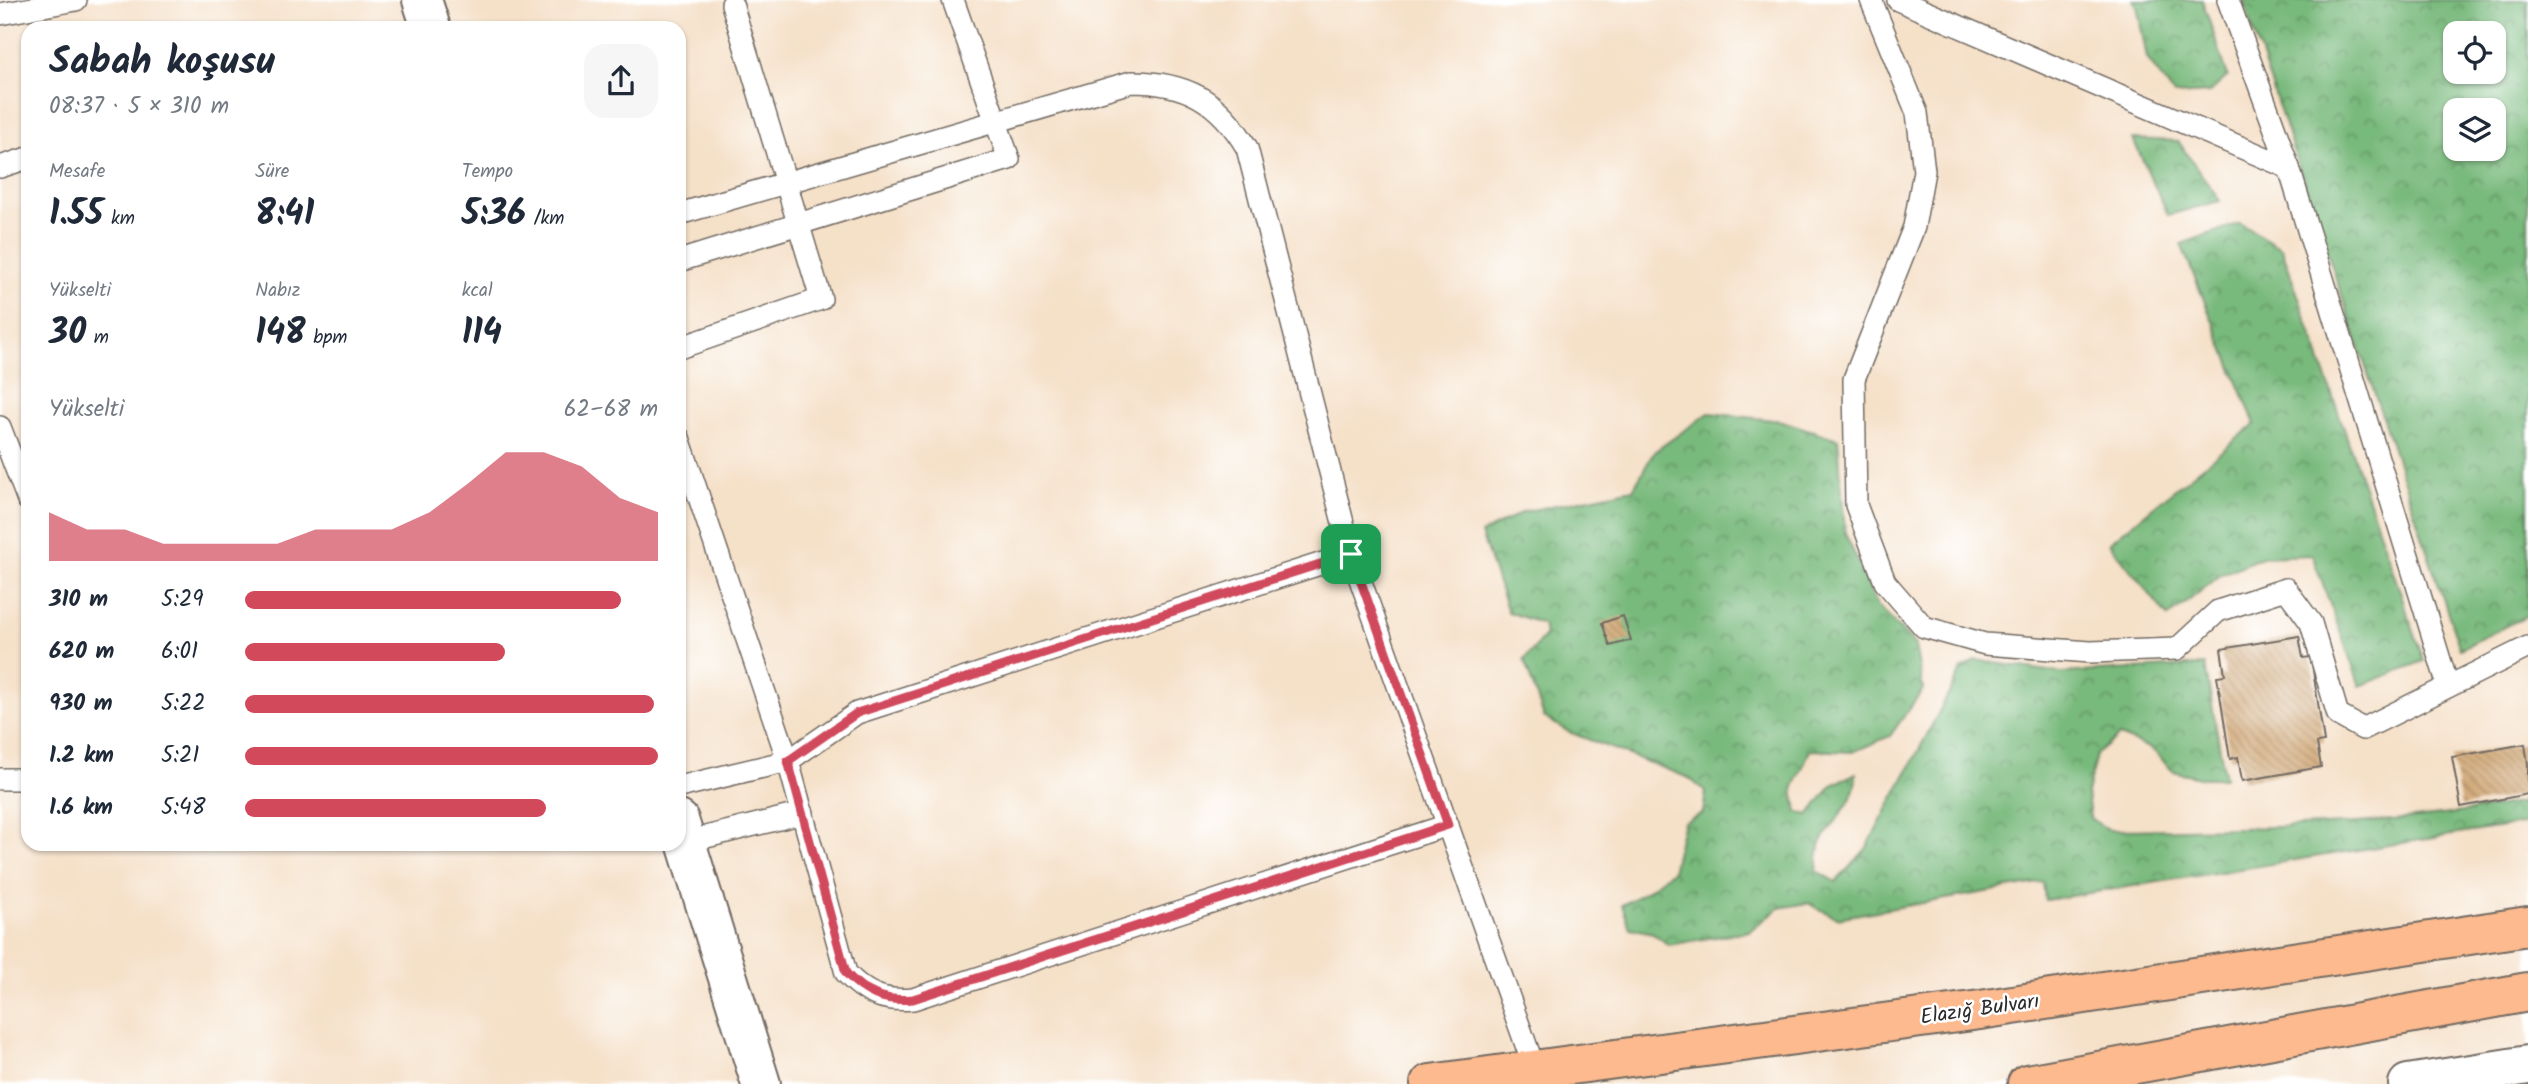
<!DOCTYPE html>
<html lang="tr">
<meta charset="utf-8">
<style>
body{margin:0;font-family:Kalam,sans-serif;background:#f6f6f7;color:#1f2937;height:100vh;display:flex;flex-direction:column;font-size:26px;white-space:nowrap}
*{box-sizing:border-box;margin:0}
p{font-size:23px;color:#747a83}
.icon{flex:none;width:38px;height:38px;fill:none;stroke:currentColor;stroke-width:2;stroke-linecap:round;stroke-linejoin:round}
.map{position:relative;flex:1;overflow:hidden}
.side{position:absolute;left:21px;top:21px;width:665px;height:830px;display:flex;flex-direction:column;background:#fff;border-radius:21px;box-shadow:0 2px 5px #0004}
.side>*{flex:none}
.fabs{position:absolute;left:2443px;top:21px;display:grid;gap:14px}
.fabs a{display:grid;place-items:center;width:63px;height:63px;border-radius:14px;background:#fff;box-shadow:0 2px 5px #0004;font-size:35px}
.pin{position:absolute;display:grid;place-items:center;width:60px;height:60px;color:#fff;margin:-30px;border-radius:14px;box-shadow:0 4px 10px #0006}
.round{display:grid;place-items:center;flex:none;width:74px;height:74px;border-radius:21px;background:#f6f6f7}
.summary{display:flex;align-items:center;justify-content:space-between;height:119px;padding:0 28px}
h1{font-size:38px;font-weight:700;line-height:52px}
.figures{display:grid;grid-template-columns:repeat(3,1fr);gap:10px;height:119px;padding:7px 28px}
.figures div{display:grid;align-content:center}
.figures b{font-size:35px;font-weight:700}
.figures small{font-size:19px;font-weight:400}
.figures p{font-size:19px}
.chart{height:196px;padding:14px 28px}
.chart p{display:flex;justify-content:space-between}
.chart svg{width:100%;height:126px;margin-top:7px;fill:#d1495b;opacity:.7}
ul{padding:0 28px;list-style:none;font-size:23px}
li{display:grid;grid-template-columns:112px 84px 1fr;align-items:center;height:52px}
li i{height:18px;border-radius:9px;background:#d1495b}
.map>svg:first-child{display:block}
</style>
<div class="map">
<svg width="2528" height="1084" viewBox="0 0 2528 1084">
<defs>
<pattern id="forest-crowns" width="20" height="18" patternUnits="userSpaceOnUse" patternTransform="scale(1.75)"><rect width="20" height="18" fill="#78b97b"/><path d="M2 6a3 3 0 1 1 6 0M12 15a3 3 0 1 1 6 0" fill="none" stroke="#639765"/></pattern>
<pattern id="building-back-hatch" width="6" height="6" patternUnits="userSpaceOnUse" patternTransform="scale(1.75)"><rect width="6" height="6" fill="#d0a673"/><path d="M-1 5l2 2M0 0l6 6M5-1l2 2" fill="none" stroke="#a9875f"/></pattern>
</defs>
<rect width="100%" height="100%" fill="#fff"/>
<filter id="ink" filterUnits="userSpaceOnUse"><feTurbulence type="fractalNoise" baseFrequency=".0143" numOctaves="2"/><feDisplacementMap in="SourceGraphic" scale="14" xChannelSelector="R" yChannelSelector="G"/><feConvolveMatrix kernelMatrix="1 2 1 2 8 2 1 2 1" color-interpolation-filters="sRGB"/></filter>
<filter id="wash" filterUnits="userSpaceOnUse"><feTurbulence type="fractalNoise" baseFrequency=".00686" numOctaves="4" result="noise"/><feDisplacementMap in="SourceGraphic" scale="28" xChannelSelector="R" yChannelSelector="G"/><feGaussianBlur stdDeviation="1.57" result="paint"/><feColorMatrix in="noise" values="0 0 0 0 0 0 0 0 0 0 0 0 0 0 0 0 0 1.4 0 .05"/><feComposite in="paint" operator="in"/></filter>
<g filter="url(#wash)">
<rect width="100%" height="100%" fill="#f5e0c8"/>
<g fill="url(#forest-crowns)" stroke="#527253" stroke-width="2" fill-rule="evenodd">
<polygon points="2133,0 2202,0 2228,76 2209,93 2174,95 2147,58 2137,6"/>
<path d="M2243,0H2528V615L2460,649ZM2455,33H2494V72H2455ZM2455,110H2494V149H2455Z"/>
<polygon points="2133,139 2178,141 2220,201 2168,215"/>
<polygon points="2240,223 2282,249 2424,661 2360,686 2312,555 2262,557 2222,574 2168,617 2109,543 2255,424 2181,244"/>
<path d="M1709,413L1782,421L1838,439L1845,533L1877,605L1915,645L1923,689L1890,736L1853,752L1810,750L1793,789L1797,812L1809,815L1832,785L1856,773C1857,803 1834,818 1821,843C1818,851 1818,862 1817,871L1836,882L1866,849L1962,669L1976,660L2061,673L2205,665L2225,778H2204L2173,771L2152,749L2119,736L2096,755L2087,793L2090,818L2109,830C2249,828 2390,829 2528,801V823L2045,900L2043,882L1837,918L1808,903L1779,908L1749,931L1669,945L1653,933L1630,928L1622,905L1647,891L1672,871L1684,822L1703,813L1706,792L1689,778L1569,732L1544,717L1524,660L1545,636L1543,624L1508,612L1481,534L1523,512L1633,489L1654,452Z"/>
</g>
<g id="blocks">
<g fill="url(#building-back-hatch)">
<polygon points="1623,616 1631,640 1610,646 1602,623"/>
<polygon points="2299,636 2303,658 2311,657 2324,742 2317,743 2321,767 2242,781 2238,757 2230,759 2217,676 2225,675 2221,649"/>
<polygon points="2525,744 2528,764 2528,794 2461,807 2452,757"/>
</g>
</g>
</g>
<g filter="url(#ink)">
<use href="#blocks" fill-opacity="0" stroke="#726a62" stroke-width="2"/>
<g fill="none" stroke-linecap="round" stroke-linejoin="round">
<g stroke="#726a62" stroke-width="24">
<g id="service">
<polyline points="1871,0 1917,113 1924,171 1914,227 1854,379 1856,505 1885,582 1924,627 1985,644 2090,652 2177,649 2218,611 2286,589 2311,623 2338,715 2363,729 2528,647"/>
<polyline points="1898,0 2289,168"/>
<polyline points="2228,0 2289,168 2448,686"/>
<polyline points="0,14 76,0"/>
<polyline points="0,167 28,158"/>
<path d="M679,214L1131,82C1186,82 1219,100 1247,148L1351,554L1535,1070"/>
<polyline points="679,261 1009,159 953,0"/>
<polyline points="679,348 821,299 732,4"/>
<polyline points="0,427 28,500"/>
<path d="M679,438L788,761L846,973C865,994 884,1002 913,999L1448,825"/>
<polyline points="0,779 28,779"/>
<polyline points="679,787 788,761 857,713 1351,554"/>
<polyline points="686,842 803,813"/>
</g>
</g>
<g stroke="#726a62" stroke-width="42">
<g id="minor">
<polyline points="422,0 431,28"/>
<polyline points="679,820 761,1084"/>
<polyline points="2408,1084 2528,1065"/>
</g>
</g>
<g stroke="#726a62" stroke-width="42">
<g id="trunk">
<polyline points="1430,1084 1980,1010 2528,926"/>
<polyline points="2027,1084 2528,992"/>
</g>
</g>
<use href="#service" stroke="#fff" stroke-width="21"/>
<use href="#minor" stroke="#fff" stroke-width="38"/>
<use href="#trunk" stroke="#fcba8e" stroke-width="38"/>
</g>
</g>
<g fill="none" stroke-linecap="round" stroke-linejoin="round" filter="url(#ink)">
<g stroke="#fff" stroke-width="14">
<path id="route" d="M1351,554L1448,825L913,999C884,1002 865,994 846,973L788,761L857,713Z"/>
</g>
<use href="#route" stroke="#d1495b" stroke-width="9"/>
</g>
<g text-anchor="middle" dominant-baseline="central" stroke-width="5" stroke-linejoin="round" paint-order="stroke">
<g font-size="21" fill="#2b2b2b" stroke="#fff">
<text transform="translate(1980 1010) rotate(-8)">Elazığ Bulvarı</text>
</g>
</g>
</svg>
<div class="fabs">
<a><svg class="icon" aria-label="locate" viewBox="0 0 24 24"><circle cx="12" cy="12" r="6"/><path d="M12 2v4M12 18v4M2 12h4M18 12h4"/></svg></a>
<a><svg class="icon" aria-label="layers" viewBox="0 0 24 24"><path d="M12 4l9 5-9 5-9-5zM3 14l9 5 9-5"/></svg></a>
</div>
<div class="pin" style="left:1351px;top:554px;background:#1e9e55"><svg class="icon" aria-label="arrive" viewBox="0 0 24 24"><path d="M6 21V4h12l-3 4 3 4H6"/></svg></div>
<section class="side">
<div class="summary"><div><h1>Sabah koşusu</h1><p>08:37 · 5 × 310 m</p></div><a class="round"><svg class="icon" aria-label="share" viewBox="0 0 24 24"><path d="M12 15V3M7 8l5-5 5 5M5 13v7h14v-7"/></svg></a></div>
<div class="figures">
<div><p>Mesafe</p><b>1.55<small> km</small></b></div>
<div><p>Süre</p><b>8:41</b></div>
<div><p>Tempo</p><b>5:36<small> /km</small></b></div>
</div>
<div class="figures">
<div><p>Yükselti</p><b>30<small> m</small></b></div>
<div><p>Nabız</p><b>148<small> bpm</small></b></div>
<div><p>kcal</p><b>114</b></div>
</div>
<div class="chart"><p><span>Yükselti</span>62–68 m</p>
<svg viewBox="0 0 160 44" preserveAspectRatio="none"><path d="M0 44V27L10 33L20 33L30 38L40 38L50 38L60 38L70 33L80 33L90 33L100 27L110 17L120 6L130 6L140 11L150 22L160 27V44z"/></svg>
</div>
<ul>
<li><b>310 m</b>5:29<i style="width:91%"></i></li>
<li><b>620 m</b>6:01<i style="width:63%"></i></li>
<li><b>930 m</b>5:22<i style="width:99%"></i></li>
<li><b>1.2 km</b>5:21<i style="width:100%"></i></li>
<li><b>1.6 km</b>5:48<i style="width:73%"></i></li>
</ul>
</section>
</div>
